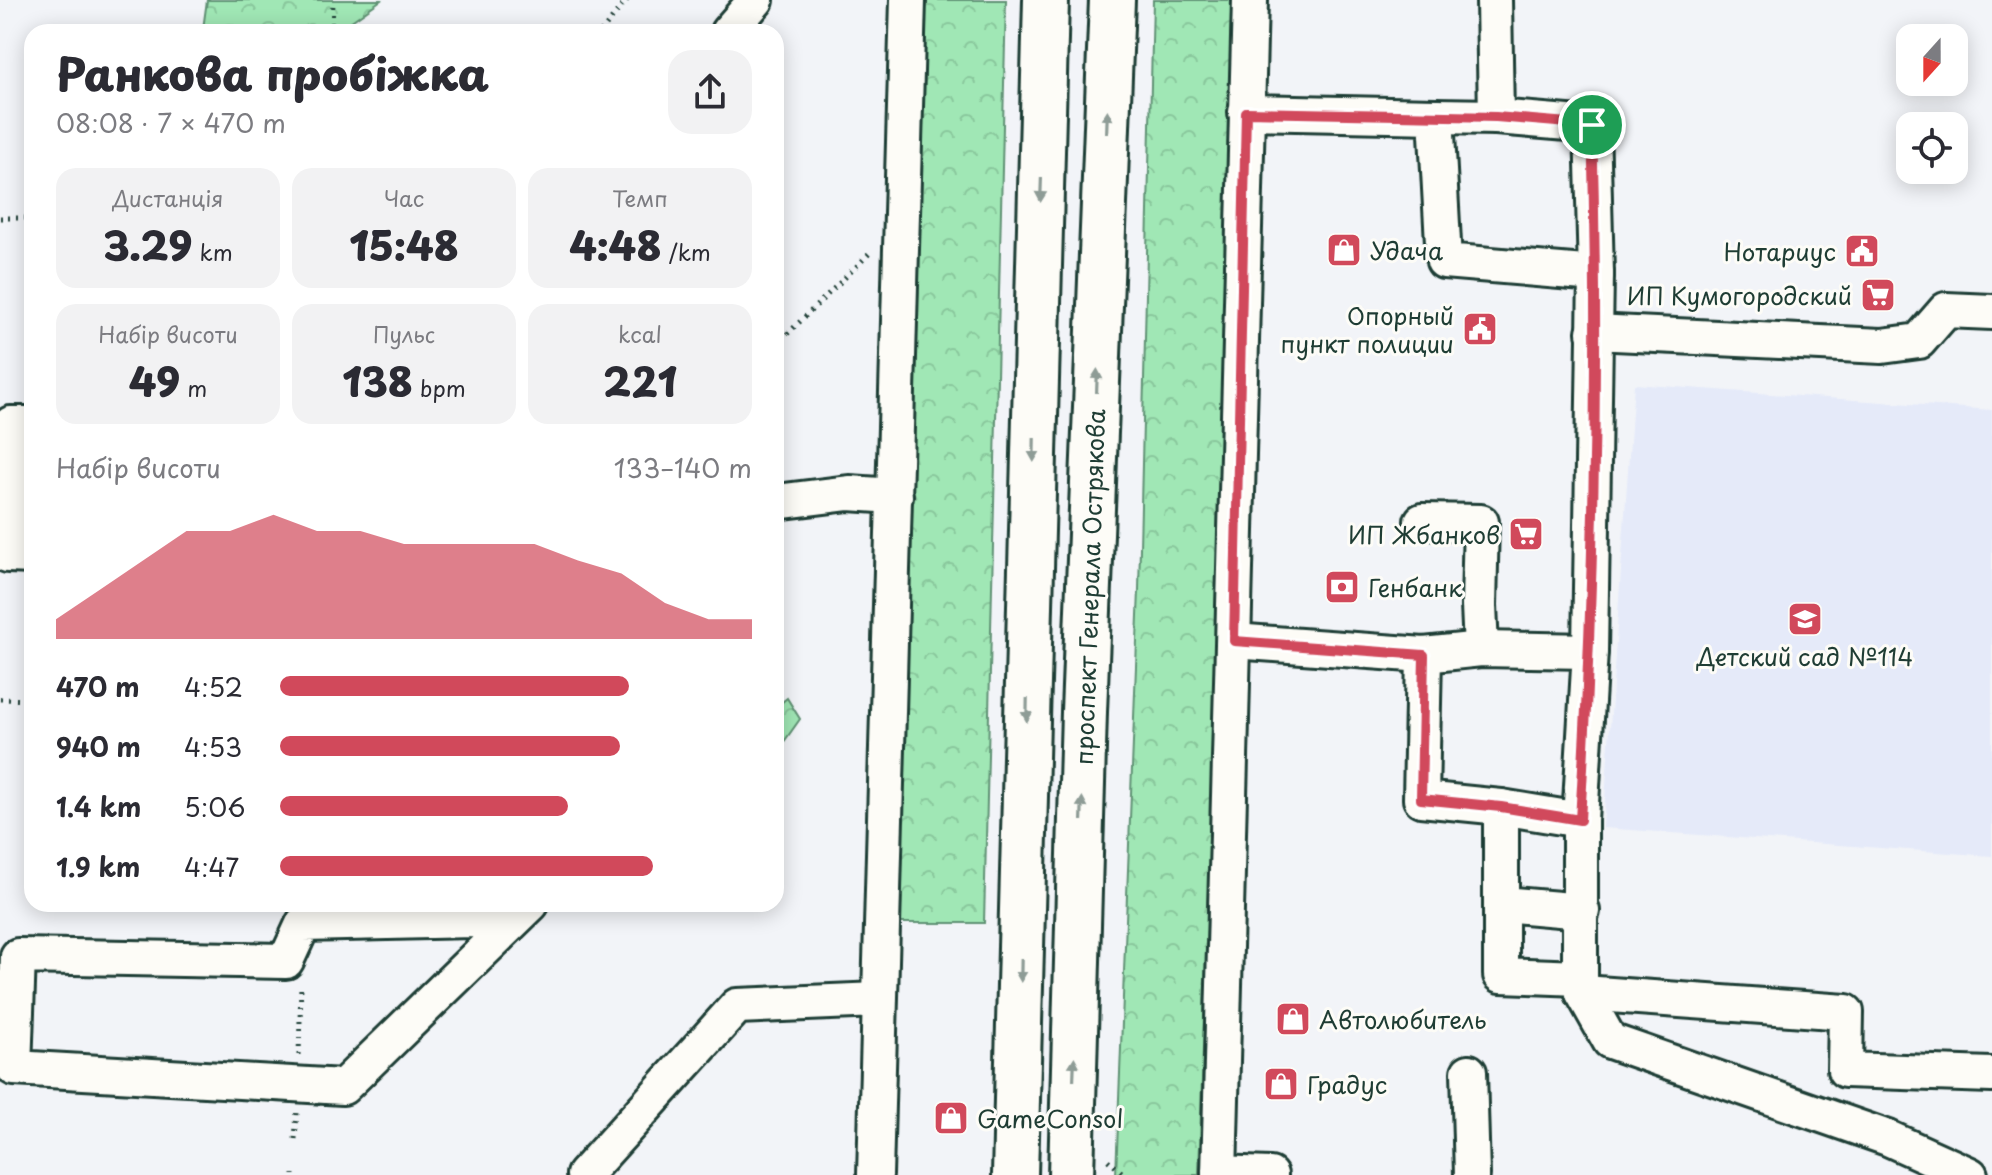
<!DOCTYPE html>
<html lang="uk">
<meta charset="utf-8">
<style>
body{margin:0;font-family:"Playpen Sans",sans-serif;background:#f2f2f3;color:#2b2b33;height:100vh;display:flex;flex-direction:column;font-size:30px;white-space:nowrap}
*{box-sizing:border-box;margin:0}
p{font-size:26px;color:#7c7c81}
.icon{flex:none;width:44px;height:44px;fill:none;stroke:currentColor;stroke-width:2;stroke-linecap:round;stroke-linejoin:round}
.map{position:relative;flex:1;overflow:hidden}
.details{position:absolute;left:24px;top:24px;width:760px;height:888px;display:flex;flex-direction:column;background:#fff;border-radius:24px;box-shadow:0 4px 20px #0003}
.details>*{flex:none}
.needle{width:52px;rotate:201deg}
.tools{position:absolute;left:1896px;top:24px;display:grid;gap:16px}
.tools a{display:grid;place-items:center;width:72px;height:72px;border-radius:16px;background:#fff;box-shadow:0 4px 20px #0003;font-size:40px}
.pin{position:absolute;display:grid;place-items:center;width:68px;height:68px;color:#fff;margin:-34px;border:4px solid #fff;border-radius:50%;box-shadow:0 2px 8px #0007}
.round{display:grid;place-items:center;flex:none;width:84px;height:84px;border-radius:24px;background:#f2f2f3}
.overview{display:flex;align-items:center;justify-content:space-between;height:136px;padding:0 32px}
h1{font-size:44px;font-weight:800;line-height:60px}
.figures{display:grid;grid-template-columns:repeat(3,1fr);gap:12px;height:136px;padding:8px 32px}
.figures div{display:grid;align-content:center;border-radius:20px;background:#f2f2f3;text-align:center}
.figures b{font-size:40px;font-weight:800}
.figures small{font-size:22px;font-weight:400}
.figures p{font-size:22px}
.chart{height:224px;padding:16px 32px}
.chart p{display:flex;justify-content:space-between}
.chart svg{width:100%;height:144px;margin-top:8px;fill:#d1495b;opacity:.7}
ul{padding:0 32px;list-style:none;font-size:26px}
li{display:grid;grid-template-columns:128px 96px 1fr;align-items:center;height:60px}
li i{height:20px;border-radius:10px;background:#d1495b}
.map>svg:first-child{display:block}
</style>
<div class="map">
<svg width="1992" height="1175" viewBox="0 0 1992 1175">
<defs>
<pattern id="forest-crowns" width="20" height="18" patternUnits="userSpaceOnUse" patternTransform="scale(2)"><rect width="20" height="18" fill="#a0e7b5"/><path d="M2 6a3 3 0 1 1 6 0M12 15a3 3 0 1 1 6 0" fill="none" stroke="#89c79c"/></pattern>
</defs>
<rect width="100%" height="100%" fill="#f2f4f8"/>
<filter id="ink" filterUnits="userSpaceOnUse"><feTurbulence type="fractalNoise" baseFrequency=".0125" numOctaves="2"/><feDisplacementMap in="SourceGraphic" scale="16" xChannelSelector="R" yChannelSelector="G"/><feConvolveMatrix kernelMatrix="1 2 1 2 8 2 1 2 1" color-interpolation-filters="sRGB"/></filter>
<g filter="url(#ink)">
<polygon fill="#e5eaf9" points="1634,384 1992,410 1992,856 1603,828"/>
<g fill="url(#forest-crowns)" stroke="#609274" stroke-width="2">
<polygon points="207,0 381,0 336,32 203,29"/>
<polygon points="924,0 1006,0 984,923 893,923"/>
<polygon points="1153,0 1236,0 1199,1175 1116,1175 1139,590"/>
<polygon points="787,698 800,719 776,753 776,707"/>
</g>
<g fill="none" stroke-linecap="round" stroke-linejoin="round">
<g stroke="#1f3d34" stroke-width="40">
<g id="minor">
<polyline points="728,32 756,0"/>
<polyline points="1246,112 1436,116 1444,261 1596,274 1590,651"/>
<polyline points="1436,116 1496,117 1494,0"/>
<polyline points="1496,117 1592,125 1596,274"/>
<polyline points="1594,332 1882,346 1919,341 1946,310 1992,312"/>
<polyline points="32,424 11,424 8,555 32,556"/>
<polyline points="776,502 849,493 895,496"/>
<polyline points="1422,521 1481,522 1479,605 1481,649"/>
<polyline points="1234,641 1424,655 1481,649 1590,651 1580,820 1580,978 1583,993 1610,1041 1888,1138 1970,1175"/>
<polyline points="1424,655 1421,799 1501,807"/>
<polyline points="1580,820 1501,807 1501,975 1580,978"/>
<polyline points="1502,904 1582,911"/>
<polyline points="515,919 303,924 286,961 18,956 14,1068 343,1087 531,904"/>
<polyline points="1583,993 1846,1012 1845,1070 1992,1075"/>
<polyline points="1469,1072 1472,1175"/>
<polyline points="1219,1173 1270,1175"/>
<polyline points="584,1175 737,1006 879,1000"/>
<polyline points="875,1175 908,0"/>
<polyline points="1219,1175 1250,0"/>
</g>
</g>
<g stroke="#1f3d34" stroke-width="50">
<g id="major">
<polyline points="1015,1175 1046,0"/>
<polyline points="1071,1175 1084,712 1112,0"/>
</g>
</g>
<g stroke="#1f3d34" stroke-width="5" stroke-dasharray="2 6" stroke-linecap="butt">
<polyline points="332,32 333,0"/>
<polyline points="601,32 627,0"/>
<polyline points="0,218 32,218"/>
<polyline points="776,345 869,254"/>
<polyline points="0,699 32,700"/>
<polyline points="299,1055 301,985"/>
<polyline points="295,1139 297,1113"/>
<polyline points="1108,1160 1125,1175"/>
<polyline points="294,1175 294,1174"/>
</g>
<use href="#minor" stroke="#fdfcf7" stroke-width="34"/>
<use href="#major" stroke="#fdfcf7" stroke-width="44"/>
</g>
<defs><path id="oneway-solid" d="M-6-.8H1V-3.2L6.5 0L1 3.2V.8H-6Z" transform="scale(2)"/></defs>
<g fill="#8e9c96">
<use href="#oneway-solid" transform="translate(1107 122) rotate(-88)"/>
<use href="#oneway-solid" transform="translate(1041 190) rotate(92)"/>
<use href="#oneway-solid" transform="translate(1097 381) rotate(-88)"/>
<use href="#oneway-solid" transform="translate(1034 450) rotate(91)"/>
<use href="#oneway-solid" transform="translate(1027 710) rotate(91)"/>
<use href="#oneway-solid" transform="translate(1082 809) rotate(-88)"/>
<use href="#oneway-solid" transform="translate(1021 970) rotate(91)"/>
<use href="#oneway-solid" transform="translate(1074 1069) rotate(-88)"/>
</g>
</g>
<g fill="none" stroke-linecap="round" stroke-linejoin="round" filter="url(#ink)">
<g stroke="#fff" stroke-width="16">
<path id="route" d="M1246,112L1496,117L1592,125C1599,356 1594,589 1580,820L1501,807L1421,799L1424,655L1234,641Z"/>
</g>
<use href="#route" stroke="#d1495b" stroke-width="10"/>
</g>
<defs>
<g id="shop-square" transform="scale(1.8)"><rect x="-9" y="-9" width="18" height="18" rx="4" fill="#d1495b" stroke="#fdfcf7"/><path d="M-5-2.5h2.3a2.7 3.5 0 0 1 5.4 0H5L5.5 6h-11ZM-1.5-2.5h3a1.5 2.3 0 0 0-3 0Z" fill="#fff"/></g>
<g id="civic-square" transform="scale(1.8)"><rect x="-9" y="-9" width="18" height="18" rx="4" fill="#d1495b" stroke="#fdfcf7"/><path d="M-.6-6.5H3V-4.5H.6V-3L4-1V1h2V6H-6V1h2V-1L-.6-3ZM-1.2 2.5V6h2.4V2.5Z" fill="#fff"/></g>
<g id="supermarket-square" transform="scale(1.8)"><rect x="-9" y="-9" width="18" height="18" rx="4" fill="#d1495b" stroke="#fdfcf7"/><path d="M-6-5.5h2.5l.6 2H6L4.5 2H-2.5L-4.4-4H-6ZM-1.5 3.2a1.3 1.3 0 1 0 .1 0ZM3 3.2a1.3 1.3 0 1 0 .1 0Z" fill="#fff"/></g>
<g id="bank-square" transform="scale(1.8)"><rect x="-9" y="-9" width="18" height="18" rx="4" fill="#d1495b" stroke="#fdfcf7"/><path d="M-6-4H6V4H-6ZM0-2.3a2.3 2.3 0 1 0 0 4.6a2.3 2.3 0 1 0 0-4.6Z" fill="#fff"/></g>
<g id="school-square" transform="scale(1.8)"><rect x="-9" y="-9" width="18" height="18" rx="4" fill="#d1495b" stroke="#fdfcf7"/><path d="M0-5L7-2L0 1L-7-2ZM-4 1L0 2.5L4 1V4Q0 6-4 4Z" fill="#fff"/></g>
</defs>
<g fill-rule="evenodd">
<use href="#shop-square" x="1344" y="250"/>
<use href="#civic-square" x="1862" y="251"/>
<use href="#supermarket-square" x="1878" y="295"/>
<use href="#civic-square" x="1480" y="329"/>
<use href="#supermarket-square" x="1526" y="534"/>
<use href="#bank-square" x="1342" y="587"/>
<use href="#school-square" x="1805" y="619"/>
<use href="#shop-square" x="1293" y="1019"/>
<use href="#shop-square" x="1281" y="1084"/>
<use href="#shop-square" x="951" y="1118"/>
</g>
<g text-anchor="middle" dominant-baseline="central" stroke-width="6" stroke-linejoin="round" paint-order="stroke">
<g font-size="24" fill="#1f3d34" stroke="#fdfcf7" text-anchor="start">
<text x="1370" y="250">Удача</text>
<text x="1836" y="251" text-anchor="end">Нотариус</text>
<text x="1852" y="295" text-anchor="end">ИП Кумогородский</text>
<text x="1454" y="315" text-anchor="end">Опорный<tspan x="1454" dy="28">пункт полиции</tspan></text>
<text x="1500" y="534" text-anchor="end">ИП Жбанков</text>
<text x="1368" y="587">Генбанк</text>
<text x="1805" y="656" text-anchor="middle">Детский сад №114</text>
<text x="1319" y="1019">Автолюбитель</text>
<text x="1307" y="1084">Градус</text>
<text x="977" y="1118">GameConsol</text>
</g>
<g font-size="24" fill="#1f3d34" stroke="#fdfcf7">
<text transform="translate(1089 587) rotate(-88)">проспект Генерала Острякова</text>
</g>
</g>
</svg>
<div class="tools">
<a><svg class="needle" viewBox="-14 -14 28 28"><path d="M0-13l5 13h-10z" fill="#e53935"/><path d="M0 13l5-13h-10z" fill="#7c7c81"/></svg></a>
<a><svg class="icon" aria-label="locate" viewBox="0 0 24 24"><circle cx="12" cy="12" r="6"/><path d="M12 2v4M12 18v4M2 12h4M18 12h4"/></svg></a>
</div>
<div class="pin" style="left:1592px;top:125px;background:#1e9e55"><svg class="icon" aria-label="arrive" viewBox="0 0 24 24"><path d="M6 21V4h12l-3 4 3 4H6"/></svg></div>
<section class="details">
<div class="overview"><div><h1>Ранкова пробіжка</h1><p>08:08 · 7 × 470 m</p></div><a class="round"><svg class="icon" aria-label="share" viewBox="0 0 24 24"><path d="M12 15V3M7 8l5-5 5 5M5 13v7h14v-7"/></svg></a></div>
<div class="figures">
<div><p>Дистанція</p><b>3.29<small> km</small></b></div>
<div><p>Час</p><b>15:48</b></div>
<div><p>Темп</p><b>4:48<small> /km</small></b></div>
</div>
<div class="figures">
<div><p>Набір висоти</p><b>49<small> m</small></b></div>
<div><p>Пульс</p><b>138<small> bpm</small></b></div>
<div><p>kcal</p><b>221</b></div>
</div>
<div class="chart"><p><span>Набір висоти</span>133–140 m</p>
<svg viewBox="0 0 160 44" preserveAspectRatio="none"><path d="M0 44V38L10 29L20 20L30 11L40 11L50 6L60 11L70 11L80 15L90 15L100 15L110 15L120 20L130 24L140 33L150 38L160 38V44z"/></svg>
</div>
<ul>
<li><b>470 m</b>4:52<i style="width:74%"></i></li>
<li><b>940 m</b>4:53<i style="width:72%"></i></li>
<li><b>1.4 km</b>5:06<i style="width:61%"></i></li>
<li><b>1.9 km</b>4:47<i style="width:79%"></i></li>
</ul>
</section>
</div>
